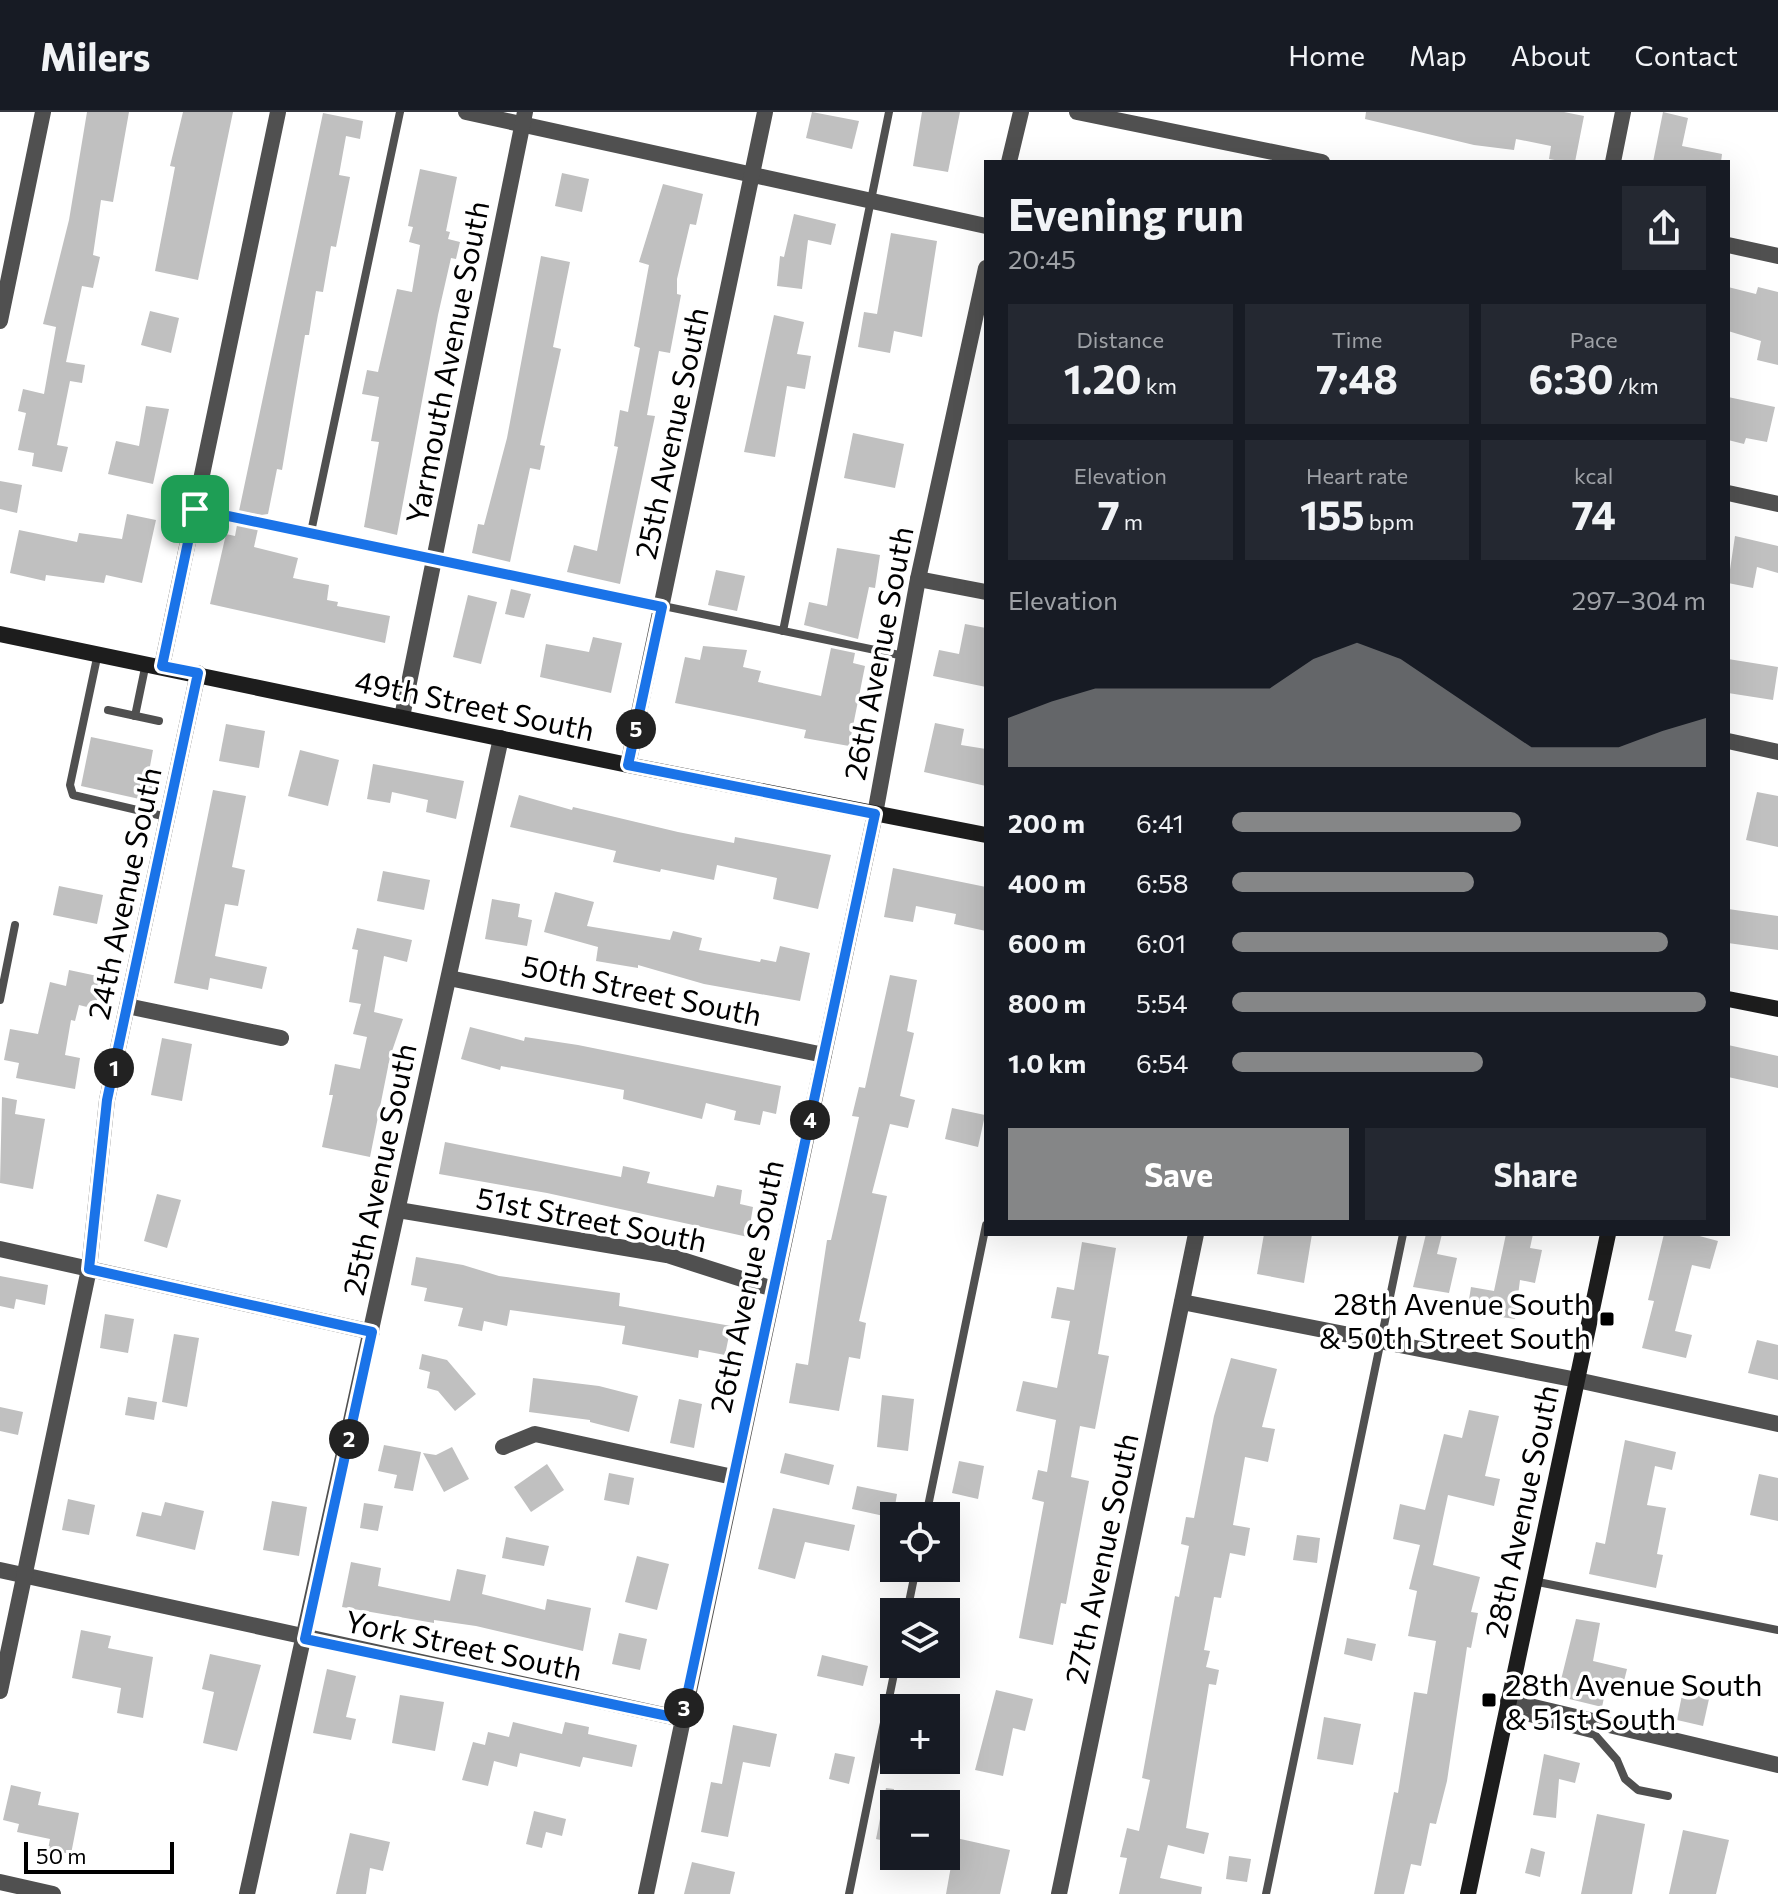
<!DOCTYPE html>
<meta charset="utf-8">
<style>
body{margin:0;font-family:Commissioner,sans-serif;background:#242831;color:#f1f3f6;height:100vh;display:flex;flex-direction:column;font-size:30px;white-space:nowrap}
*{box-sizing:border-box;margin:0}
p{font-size:26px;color:#9ea1a6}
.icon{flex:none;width:44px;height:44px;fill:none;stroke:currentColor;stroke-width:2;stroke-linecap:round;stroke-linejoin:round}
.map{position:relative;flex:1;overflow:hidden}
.side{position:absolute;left:984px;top:48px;width:746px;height:1076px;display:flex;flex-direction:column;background:#171b24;border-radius:0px;box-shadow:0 8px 32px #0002}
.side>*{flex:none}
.buttons{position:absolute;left:880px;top:1390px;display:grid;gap:16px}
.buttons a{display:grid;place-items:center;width:80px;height:80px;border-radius:0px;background:#171b24;box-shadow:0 8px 32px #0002;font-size:40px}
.scale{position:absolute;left:24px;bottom:20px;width:150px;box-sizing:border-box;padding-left:8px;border:4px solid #000;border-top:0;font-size:22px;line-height:28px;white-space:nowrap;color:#000;-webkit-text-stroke:6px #fff;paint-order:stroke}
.pin{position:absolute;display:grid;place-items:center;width:68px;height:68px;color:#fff;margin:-34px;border-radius:16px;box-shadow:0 4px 12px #0006}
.km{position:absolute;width:40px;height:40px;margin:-20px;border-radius:50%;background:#222;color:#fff;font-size:22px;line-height:40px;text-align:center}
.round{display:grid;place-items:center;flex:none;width:84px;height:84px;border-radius:0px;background:#242831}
.headline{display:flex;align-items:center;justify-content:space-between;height:136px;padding:0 24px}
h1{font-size:44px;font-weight:700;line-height:60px}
.stats{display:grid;grid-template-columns:repeat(3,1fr);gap:12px;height:136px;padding:8px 24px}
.stats div{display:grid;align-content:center;border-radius:0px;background:#242831;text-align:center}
.stats b{font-size:40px;font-weight:700}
.stats small{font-size:22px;font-weight:400}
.stats p{font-size:22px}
.chart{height:224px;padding:16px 24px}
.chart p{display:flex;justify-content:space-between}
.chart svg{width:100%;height:144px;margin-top:8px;fill:#858687;opacity:.7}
.button{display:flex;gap:16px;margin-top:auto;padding:16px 24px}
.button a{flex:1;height:92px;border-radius:0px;background:#858687;color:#fff;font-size:32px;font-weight:700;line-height:92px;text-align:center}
.button a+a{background:#242831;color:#f1f3f6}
ul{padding:0 24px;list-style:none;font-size:26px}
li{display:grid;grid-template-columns:128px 96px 1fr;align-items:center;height:60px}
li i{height:20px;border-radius:10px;background:#858687}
header{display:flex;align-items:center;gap:48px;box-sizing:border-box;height:112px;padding:0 40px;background:#171b24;border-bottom:2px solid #363941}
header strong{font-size:38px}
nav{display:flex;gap:44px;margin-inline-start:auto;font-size:28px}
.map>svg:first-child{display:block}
</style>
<header>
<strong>Milers</strong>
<nav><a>Home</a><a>Map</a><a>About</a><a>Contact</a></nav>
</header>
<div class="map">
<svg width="1778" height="1782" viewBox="0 0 1778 1782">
<rect width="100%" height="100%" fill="#fff"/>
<g fill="#c0c0c0">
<polygon points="87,0 129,0 113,90 101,88 93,143 100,145 93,176 82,174 66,250 85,253 82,271 70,269 57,333 68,335 62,360 32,354 34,341 18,338 26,301 18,299 23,277 44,282 56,215 43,212 69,108"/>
<polygon points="183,0 233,0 198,168 155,159 175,55 170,54"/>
<polygon points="812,0 859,9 852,37 806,26"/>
<polygon points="922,0 960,0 948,60 913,54"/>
<polygon points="1366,0 1564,0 1584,4 1575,50 1566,50 1549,47 1551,34 1516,27 1514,38 1474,33 1365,7"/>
<polygon points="1663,0 1688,6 1682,34 1722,42 1721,50 1653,50"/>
<polygon points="323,1 363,9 360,27 346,24 339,63 350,65 336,135 331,134 323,180 316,179 309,223 305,223 282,358 277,357 268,402 261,403 239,399"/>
<polygon points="420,57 457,65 446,119 450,120 448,127 460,130 456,147 451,146 438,203 397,423 364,415 379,330 371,329 379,285 362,282 367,258 378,260 397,177 412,180 420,133 409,130 413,115 408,114"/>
<polygon points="562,61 589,67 582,100 555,94"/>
<polygon points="663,72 703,82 696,113 690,112 677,167 677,182 681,183 670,241 659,239 647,303 655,304 620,472 567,460 574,433 597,439 618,335 614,334 620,298 628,300 640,236 634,234 649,153 639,150"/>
<polygon points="794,102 836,112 831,133 808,128 802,177 777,174 780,144 784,145"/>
<polygon points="891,121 937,129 922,225 894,219 890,241 858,235 864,200 877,202"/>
<polygon points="541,144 570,150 553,235 561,237 540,333 545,334 540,358 530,356 510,450 472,441 478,412 484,413 507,326"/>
<polygon points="1728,175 1756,182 1758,175 1778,180 1778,253 1757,248 1761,229 1728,219"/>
<polygon points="150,199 179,206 171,241 141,233"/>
<polygon points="774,203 804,210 797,242 811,244 805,277 787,274 775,345 744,340"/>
<polygon points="1728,285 1775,295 1767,330 1746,326 1744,332 1728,328"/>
<polygon points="146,294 169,297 153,372 108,362 116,329 139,334"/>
<polygon points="853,321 904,332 895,376 844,366"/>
<polygon points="0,369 22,373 17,401 0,397"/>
<polygon points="127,402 156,408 142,471 106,463 104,471 46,463 45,469 10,461 19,418 77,430 79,421 122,427"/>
<polygon points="237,413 258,417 254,435 298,446 293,466 329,473 327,488 338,490 337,494 390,504 385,531 210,492 226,422 235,424"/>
<polygon points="1735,424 1778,434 1778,461 1757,455 1753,476 1728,471"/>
<polygon points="837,436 880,443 875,476 869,475 858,527 804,513 809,490 827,494"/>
<polygon points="716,458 745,464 737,499 708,493"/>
<polygon points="511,477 531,482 524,506 505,502"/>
<polygon points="468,483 497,490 481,552 453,545"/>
<polygon points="965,512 986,516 986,575 933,564 939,538 959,542"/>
<polygon points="593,525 622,531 611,581 540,565 546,532 589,540"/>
<polygon points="703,534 747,538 743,555 761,559 758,570 821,584 831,536 855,541 853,551 865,554 849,634 804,626 806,618 675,591 685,545 700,548"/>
<polygon points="1728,547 1778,555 1773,588 1728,581"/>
<polygon points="935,611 964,617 961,633 986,637 986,674 924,660"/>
<polygon points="226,612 265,619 259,656 219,649"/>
<polygon points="91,625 153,638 148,665 158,667 153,690 81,674"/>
<polygon points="300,638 339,648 328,694 288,684"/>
<polygon points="373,652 464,669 456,707 426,700 428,688 392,680 390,691 367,687"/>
<polygon points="213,678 246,684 232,755 245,758 238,794 225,792 215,844 267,855 262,877 210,866 208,878 174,871"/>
<polygon points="1757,680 1778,684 1778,735 1746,728"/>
<polygon points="519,683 572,698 573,695 678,720 734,731 735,725 831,743 818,797 773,787 777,766 717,753 714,768 661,757 660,760 613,750 616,739 510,715"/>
<polygon points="893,756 986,775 986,819 954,812 956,802 916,794 913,810 884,805"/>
<polygon points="383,759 430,768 424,798 377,789"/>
<polygon points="59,774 103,783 97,812 53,803"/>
<polygon points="555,780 594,790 587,814 670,828 673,819 702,826 699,838 760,850 761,847 776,850 780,834 810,841 800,889 704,872 638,853 638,856 596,849 598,835 544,820"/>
<polygon points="492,787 520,792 518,805 532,808 527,834 485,827"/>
<polygon points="1728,797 1778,804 1778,838 1728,831"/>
<polygon points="357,816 412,828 407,850 384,844 374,900 403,907 390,945 370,1045 322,1035 333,983 329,983 335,952 360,957 367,925 353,922 361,892 349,890 358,838 352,837"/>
<polygon points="69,858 102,865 95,897 79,893 75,909 71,908 65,943 80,946 75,977 16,966 19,951 4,948 10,917 38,922 50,870 66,874"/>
<polygon points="890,863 917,868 907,919 914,921 900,984 915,988 908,1016 890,1012 872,1081 887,1084 859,1209 866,1211 860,1247 849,1245 839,1299 789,1291 796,1251 808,1253 827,1128 831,1128 859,1005 852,1004 859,975 865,976"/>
<polygon points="470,915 524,929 525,925 578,933 781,974 776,1002 763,999 760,1013 734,1008 736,999 706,991 702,1007 623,987 624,978 501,954 500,958 461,947"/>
<polygon points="162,926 192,932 182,989 151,983"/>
<polygon points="1728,933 1778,944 1778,976 1728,965"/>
<polygon points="2,985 17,988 15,1002 45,1007 33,1077 0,1071"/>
<polygon points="952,996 985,1003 978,1035 945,1027"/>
<polygon points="445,1030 621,1065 623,1054 650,1060 647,1071 714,1085 717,1073 742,1078 740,1092 753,1095 748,1125 547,1081 439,1062"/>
<polygon points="157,1082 181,1088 167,1136 144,1129"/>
<polygon points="1264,1122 1312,1122 1304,1171 1257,1162"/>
<polygon points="1426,1122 1442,1122 1437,1142 1457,1146 1449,1181 1413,1175"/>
<polygon points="1506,1122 1533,1122 1530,1136 1542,1138 1535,1171 1520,1168 1515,1207 1467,1200 1471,1175 1494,1179"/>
<polygon points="1664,1122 1692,1122 1718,1129 1710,1157 1692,1153 1675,1219 1692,1223 1686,1246 1642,1236 1654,1189 1648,1188"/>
<polygon points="1082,1130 1116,1136 1098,1242 1109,1244 1095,1317 1080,1314 1071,1365 1089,1369 1066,1492 1061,1491 1053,1533 1019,1526 1044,1390 1032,1387 1038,1358 1047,1360 1056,1308 1016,1299 1023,1269 1057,1276 1070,1209 1051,1206 1057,1175 1074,1178"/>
<polygon points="416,1145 463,1153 499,1164 620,1181 619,1194 731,1214 725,1243 699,1238 698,1246 622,1232 625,1214 510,1198 507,1214 484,1209 482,1219 458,1214 463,1196 424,1189 427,1176 411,1173"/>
<polygon points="0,1164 48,1173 45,1193 16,1187 14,1197 0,1194"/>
<polygon points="105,1202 134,1207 128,1241 100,1236"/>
<polygon points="174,1222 199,1226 187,1295 162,1290"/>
<polygon points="1757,1228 1778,1233 1778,1268 1748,1261"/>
<polygon points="422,1242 447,1248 476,1282 455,1299 438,1279 427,1276 430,1260 419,1257"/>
<polygon points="1231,1246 1277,1257 1262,1315 1275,1317 1268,1350 1245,1345 1233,1413 1250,1416 1245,1444 1230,1441 1221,1486 1214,1485 1204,1538 1210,1539 1206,1555 1219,1558 1216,1573 1209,1572 1186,1716 1209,1721 1204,1742 1168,1733 1160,1766 1202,1775 1201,1782 1119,1782 1127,1746 1120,1745 1127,1716 1139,1719 1150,1668 1142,1666 1175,1484 1179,1485 1189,1434 1181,1432 1186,1405 1194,1406 1214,1304"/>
<polygon points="533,1266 599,1274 638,1284 629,1320 590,1310 590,1308 529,1300"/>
<polygon points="882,1283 914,1287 908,1339 877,1335"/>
<polygon points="128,1285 157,1290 154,1308 125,1303"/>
<polygon points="679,1287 702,1292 694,1336 670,1331"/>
<polygon points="0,1295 23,1300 18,1323 0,1319"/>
<polygon points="1469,1298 1499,1304 1485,1364 1500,1367 1494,1394 1448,1383 1433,1453 1480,1465 1471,1500 1478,1501 1471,1536 1467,1535 1447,1669 1436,1712 1430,1711 1421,1754 1411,1752 1404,1782 1374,1782 1394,1680 1398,1681 1414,1580 1427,1582 1436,1529 1408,1524 1417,1479 1409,1477 1420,1433 1393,1427 1400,1392 1425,1398 1444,1322 1462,1326"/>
<polygon points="1625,1328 1676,1340 1672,1358 1655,1354 1647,1393 1666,1396 1657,1442 1663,1443 1656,1476 1589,1462 1596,1430 1605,1432"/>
<polygon points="384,1333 421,1340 413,1379 394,1376 397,1363 378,1359"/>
<polygon points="452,1335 469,1367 444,1380 423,1341 436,1343"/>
<polygon points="785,1341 834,1353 829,1373 780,1361"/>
<polygon points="959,1349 984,1354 978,1387 952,1381"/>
<polygon points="547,1352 564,1378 531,1400 514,1375"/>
<polygon points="609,1361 634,1366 629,1393 604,1388"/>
<polygon points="1759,1362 1778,1366 1778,1409 1750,1403"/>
<polygon points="857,1374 897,1382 893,1406 852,1397"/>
<polygon points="68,1387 95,1393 89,1423 62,1418"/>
<polygon points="272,1389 307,1395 299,1444 263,1438"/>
<polygon points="165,1390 204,1399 195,1438 136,1424 142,1400 161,1404"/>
<polygon points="364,1391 383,1394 378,1419 360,1416"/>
<polygon points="773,1396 855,1413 849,1439 805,1430 795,1467 758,1457"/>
<polygon points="1297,1423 1320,1426 1317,1451 1293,1448"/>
<polygon points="506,1425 549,1434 544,1454 502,1446"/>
<polygon points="637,1444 669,1452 657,1498 625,1490"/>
<polygon points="351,1450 381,1456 378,1474 450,1489 457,1457 486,1463 482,1482 545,1498 547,1487 591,1496 583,1539 476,1514 434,1508 434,1511 342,1495"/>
<polygon points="1576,1507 1600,1511 1593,1549 1627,1557 1620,1585 1605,1581 1602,1595 1557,1584"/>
<polygon points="81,1518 111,1524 108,1536 153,1545 143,1606 117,1601 121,1576 72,1566"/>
<polygon points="619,1521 647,1527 640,1558 612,1552"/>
<polygon points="1347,1526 1376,1532 1372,1549 1344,1542"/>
<polygon points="210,1542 261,1553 237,1639 203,1631 214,1580 202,1577"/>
<polygon points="822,1543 868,1554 863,1574 817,1564"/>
<polygon points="327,1557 356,1564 346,1605 356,1607 351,1628 313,1621"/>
<polygon points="1684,1573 1711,1578 1703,1614 1677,1608"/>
<polygon points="996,1578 1033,1587 1025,1619 1013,1616 1003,1664 975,1658"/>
<polygon points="400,1583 444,1590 435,1639 392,1631"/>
<polygon points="1324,1605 1361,1612 1353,1653 1317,1647"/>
<polygon points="513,1610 562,1622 565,1610 589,1615 588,1622 637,1633 632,1655 583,1645 580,1655 520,1641 517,1655 494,1649 488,1674 462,1668 473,1630 485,1633 488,1620 509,1625"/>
<polygon points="733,1613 777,1622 770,1655 743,1650 728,1725 701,1720 711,1670 722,1672"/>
<polygon points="835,1641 855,1645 849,1672 829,1667"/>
<polygon points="1544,1642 1580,1651 1575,1671 1559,1667 1556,1706 1533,1703"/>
<polygon points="11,1673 41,1680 38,1693 79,1701 71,1742 48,1738 50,1727 17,1720 19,1712 3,1708"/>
<polygon points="886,1676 894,1677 894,1731 876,1727"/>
<polygon points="534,1699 566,1707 562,1724 546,1720 542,1736 526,1732"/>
<polygon points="1597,1702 1645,1712 1632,1782 1581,1782"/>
<polygon points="1683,1718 1729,1728 1716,1782 1669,1782"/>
<polygon points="350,1721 390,1730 383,1759 370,1756 366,1782 336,1782"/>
<polygon points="956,1726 1010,1738 1000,1782 946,1782"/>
<polygon points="1531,1736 1545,1740 1540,1765 1525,1761"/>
<polygon points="1229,1744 1251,1747 1247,1770 1226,1767"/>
<polygon points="692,1750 735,1760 730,1782 684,1782"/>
</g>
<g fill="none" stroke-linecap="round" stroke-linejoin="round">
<g stroke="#505050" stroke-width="8">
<polyline points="196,397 904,544"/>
<polyline points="311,420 400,0"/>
<polyline points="783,519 889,0"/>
<polyline points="98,541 70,673 73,683 167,705"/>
<polyline points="108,598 159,609"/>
<polyline points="135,604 146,551"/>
<polyline points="0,888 15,813"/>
<polyline points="926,1404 986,1113"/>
<polyline points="1533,1469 1778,1518"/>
<polyline points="907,1500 916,1456"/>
<polyline points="1506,1600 1595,1623 1617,1648 1625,1667 1638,1678 1668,1684"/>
<polyline points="849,1782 896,1552"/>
<polyline points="1266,1782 1403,1122"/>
</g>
<g stroke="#505050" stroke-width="16">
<polyline points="466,0 986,114"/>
<polyline points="1077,0 1322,50"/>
<polyline points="1009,50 1021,0"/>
<polyline points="1613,50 1623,0"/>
<polyline points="1728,133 1778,144"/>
<polyline points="0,209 43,0"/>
<polyline points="1728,381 1778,392"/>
<polyline points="918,467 986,480"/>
<polyline points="162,554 278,0"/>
<polyline points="402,605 525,0"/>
<polyline points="1728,629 1778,640"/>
<polyline points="628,653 765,0"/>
<polyline points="449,866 824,943"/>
<polyline points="127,894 281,926"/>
<polyline points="398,1098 667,1143 773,1177"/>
<polyline points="0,1137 372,1220"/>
<polyline points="1182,1190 1577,1268 1778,1312"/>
<polyline points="503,1335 535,1322 733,1365"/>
<polyline points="0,1458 682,1607"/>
<polyline points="0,1579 89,1157 107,988 198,561"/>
<polyline points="1508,1589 1778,1653"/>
<polyline points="0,1770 53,1782"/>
<polyline points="247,1782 501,626"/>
<polyline points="646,1782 875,702 918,467 986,156"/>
<polyline points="1059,1782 1196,1122"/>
</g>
<g stroke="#1d1d1d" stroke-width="16">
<polyline points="0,522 628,653 986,723"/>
<polyline points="1728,887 1778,897"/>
<polyline points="1468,1782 1608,1122"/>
</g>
</g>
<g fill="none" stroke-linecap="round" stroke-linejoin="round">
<g stroke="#fff" stroke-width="16">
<polygon id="route" points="195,397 662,495 628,653 875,702 682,1607 305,1527 372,1220 89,1157 107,988 198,561 162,554"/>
</g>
<use href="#route" stroke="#1a73e8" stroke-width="10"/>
</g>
<g fill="#000" stroke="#fff" stroke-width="3">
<rect x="1599" y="1199" width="16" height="16" rx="4"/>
<rect x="1481" y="1580" width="16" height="16" rx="4"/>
</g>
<g text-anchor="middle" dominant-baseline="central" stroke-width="7" stroke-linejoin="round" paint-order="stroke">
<g font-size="30" fill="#000" stroke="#fff">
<text transform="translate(446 250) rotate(-79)">Yarmouth Avenue South</text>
<text transform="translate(670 321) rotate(-78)">25th Avenue South</text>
<text transform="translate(877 541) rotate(-79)">26th Avenue South</text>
<text transform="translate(475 592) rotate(12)">49th Street South</text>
<text transform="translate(123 781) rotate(-78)">24th Avenue South</text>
<text transform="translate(642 877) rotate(12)">50th Street South</text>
<text transform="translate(378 1057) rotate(-78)">25th Avenue South</text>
<text transform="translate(592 1106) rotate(11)">51st Street South</text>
<text transform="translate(745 1174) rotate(-78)">26th Avenue South</text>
<text transform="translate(1520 1399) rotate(-78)">28th Avenue South</text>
<text transform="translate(1100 1446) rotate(-78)">27th Avenue South</text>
<text transform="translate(464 1532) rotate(12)">York Street South</text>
</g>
<g font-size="30" fill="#000" stroke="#fff" text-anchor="end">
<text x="1591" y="1190">28th Avenue South<tspan x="1591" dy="34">&amp; 50th Street South</tspan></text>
<text x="1505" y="1571" text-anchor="start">28th Avenue South<tspan x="1505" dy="34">&amp; 51st South</tspan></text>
</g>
</g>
</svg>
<div class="buttons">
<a><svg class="icon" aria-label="locate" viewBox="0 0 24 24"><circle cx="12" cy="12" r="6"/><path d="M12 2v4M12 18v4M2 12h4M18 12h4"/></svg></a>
<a><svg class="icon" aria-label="layers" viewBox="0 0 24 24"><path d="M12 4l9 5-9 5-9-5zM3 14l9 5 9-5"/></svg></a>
<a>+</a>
<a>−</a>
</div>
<div class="scale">50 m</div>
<div class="pin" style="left:195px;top:397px;background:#1e9e55"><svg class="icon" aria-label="arrive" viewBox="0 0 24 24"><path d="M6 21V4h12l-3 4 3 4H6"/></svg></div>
<b class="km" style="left:114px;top:956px">1</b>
<b class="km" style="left:349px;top:1327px">2</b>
<b class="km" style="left:684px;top:1596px">3</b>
<b class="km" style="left:810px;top:1008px">4</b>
<b class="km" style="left:636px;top:617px">5</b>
<section class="side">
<div class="headline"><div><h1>Evening run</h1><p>20:45</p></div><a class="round"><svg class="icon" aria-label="share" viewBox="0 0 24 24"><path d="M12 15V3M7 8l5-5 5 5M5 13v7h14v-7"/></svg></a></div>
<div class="stats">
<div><p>Distance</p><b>1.20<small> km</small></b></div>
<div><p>Time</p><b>7:48</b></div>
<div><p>Pace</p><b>6:30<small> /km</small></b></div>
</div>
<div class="stats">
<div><p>Elevation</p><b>7<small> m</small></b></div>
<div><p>Heart rate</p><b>155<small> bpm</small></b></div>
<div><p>kcal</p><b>74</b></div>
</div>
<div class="chart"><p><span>Elevation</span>297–304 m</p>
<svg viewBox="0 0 160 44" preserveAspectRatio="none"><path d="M0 44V29L10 24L20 20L30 20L40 20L50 20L60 20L70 11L80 6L90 11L100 20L110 29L120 38L130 38L140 38L150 33L160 29V44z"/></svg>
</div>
<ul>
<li><b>200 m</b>6:41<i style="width:61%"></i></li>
<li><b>400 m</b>6:58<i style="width:51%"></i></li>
<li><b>600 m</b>6:01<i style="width:92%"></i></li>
<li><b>800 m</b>5:54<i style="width:100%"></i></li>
<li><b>1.0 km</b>6:54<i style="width:53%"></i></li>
</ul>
<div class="button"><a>Save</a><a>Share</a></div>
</section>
</div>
